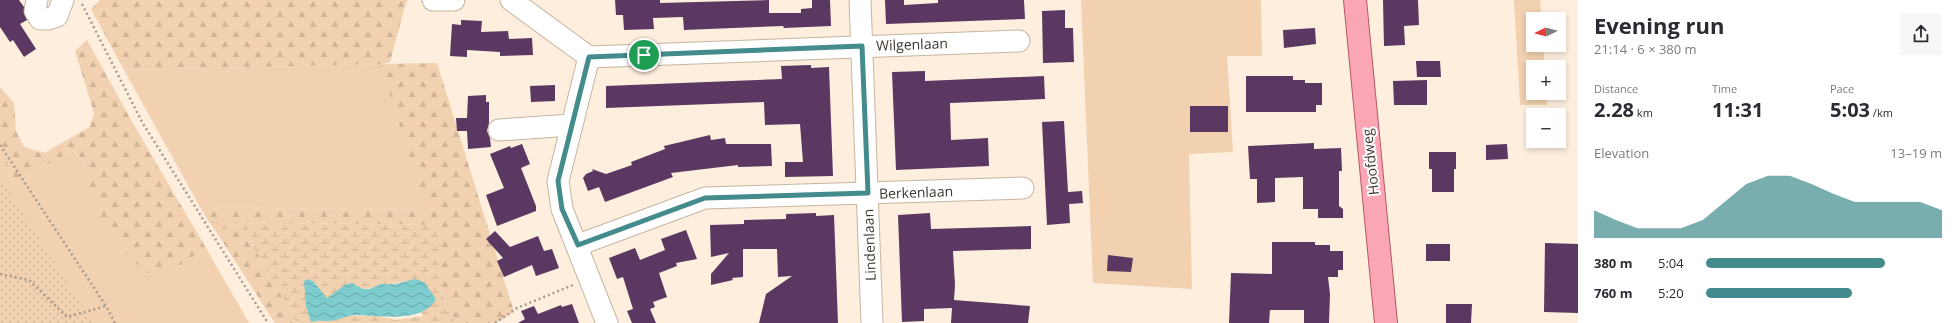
<!DOCTYPE html>
<meta charset="utf-8">
<style>
body{margin:0;font-family:"Open Sans",sans-serif;background:#f7f7f7;color:#2b2b33;height:100vh;display:flex;flex-direction:column;font-size:15px;white-space:nowrap}
*{box-sizing:border-box;margin:0}
p{font-size:13px;color:#7c7c81}
.icon{flex:none;width:22px;height:22px;fill:none;stroke:currentColor;stroke-width:2;stroke-linecap:round;stroke-linejoin:round}
.map{position:relative;flex:1;overflow:hidden}
.side{display:flex;flex-direction:column;background:#fff;width:380px}
.side>*{flex:none}
.needle{width:26px;rotate:264deg}
.tools{position:absolute;left:1526px;top:12px;display:grid;gap:8px}
.tools a{display:grid;place-items:center;width:40px;height:40px;border-radius:0px;background:#fff;box-shadow:0 2px 6px #0003;font-size:20px}
.pin{position:absolute;display:grid;place-items:center;width:34px;height:34px;color:#fff;margin:-17px;border:2px solid #fff;border-radius:50%;box-shadow:0 1px 4px #0007}
.round{display:grid;place-items:center;flex:none;width:42px;height:42px;border-radius:0px;background:#f7f7f7}
.headline{display:flex;align-items:center;justify-content:space-between;height:68px;padding:0 16px}
h1{font-size:22px;font-weight:700;line-height:30px}
.stats{display:grid;grid-template-columns:repeat(3,1fr);gap:6px;height:68px;padding:4px 16px}
.stats div{display:grid;align-content:center}
.stats b{font-size:20px;font-weight:700}
.stats small{font-size:11px;font-weight:400}
.stats p{font-size:11px}
.chart{height:112px;padding:8px 16px}
.chart p{display:flex;justify-content:space-between}
.chart svg{width:100%;height:72px;margin-top:4px;fill:#438b8c;opacity:.7}
ul{padding:0 16px;list-style:none;font-size:13px}
li{display:grid;grid-template-columns:64px 48px 1fr;align-items:center;height:30px}
li i{height:10px;border-radius:5px;background:#438b8c}
main{display:flex;flex:1;min-height:0}
.map>svg:first-child{display:block}
</style>
<main>
<div class="map">
<svg width="1578" height="323" viewBox="0 0 1578 323">
<defs>
<pattern id="forest-firs" width="22" height="20" patternUnits="userSpaceOnUse"><rect width="22" height="20" fill="#f1d1af"/><path d="M5 1l3.5 6h-7zM16 11l3.5 6h-7z" fill="#d0b497"/></pattern>
<pattern id="wetland-marsh" width="20" height="14" patternUnits="userSpaceOnUse"><rect width="20" height="14" fill="#f1d1af"/><path d="M1 5h8M5 5V1M11 12h8M15 12V8" fill="none" stroke="#d0b497"/></pattern>
<pattern id="park-dots" width="8" height="8" patternUnits="userSpaceOnUse"><rect width="8" height="8" fill="#f1d1af"/><path d="M2 2h.1M6 6h.1" fill="none" stroke="#d0b497" stroke-width="1.8" stroke-linecap="round"/></pattern>
<pattern id="water-waves" width="16" height="10" patternUnits="userSpaceOnUse"><rect width="16" height="10" fill="#7ecdce"/><path d="M0 5q4-4 8 0t8 0" fill="none" stroke="#69a7a8"/></pattern>
</defs>
<rect width="100%" height="100%" fill="#feeede"/>
<g fill="#f1d1af">
<polygon points="1081,0 1261,0 1262,56 1227,56 1233,152 1189,154 1192,289 1093,283"/>
<polygon points="1514,0 1540,0 1542,19 1533,19 1533,45 1543,45 1545,67 1533,67 1533,93 1546,93 1547,105 1520,105"/>
<polygon points="380,64 428,210 200,207 124,70"/>
<path d="M74,150C85,163 88,177 92,194L182,264L206,248L249,323H0V155L16,181Z"/>
</g>
<g fill="url(#forest-firs)">
<polygon points="100,0 408,0 405,6 390,62 383,64 437,63 514,312 496,323 456,323 443,297 436,225 209,222 200,207 427,210 380,64 124,70 91,9"/>
<path d="M87,40L131,120L206,248L182,264L148,273C123,254 101,225 92,195C87,177 87,165 74,150L16,181L0,155V87L14,103L16,131L24,147L44,153L90,127L94,113L75,51Z"/>
<polygon points="243,227 297,323 275,323 215,230"/>
</g>
<path fill="url(#wetland-marsh)" fill-rule="evenodd" d="M209,222L437,225L443,297L456,323H297L243,228L215,230ZM405,281L423,316L395,320L377,316H348L330,321H316L306,306V297L324,295L327,298L352,283C355,285 360,288 364,289C367,289 400,282 405,281Z"/>
<polygon fill="url(#park-dots)" points="0,177 93,323 0,323"/>
<path fill="url(#water-waves)" d="M308,279L313,281L327,298L346,284L352,283L363,289H369L381,284H395L415,279L424,282L436,299C423,323 384,316 357,315C347,315 339,320 329,321C323,321 317,320 311,322L306,306L304,281Z"/>
<g fill="#5a3861">
<polygon points="0,0 19,0 24,7 27,20 20,24 36,49 24,57 13,40 10,42 0,27"/>
<polygon points="615,0 660,0 660,3 769,0 769,13 801,13 801,9 812,8 812,0 830,0 831,26 784,28 783,26 684,30 683,17 653,18 654,29 624,30 623,15 616,15"/>
<polygon points="885,0 904,0 904,5 938,3 938,0 1024,0 1025,19 886,24"/>
<polygon points="1383,0 1418,0 1419,25 1404,26 1405,45 1384,46"/>
<polygon points="1065,10 1065,28 1073,28 1074,62 1043,63 1042,11"/>
<polygon points="461,20 482,21 481,32 508,31 509,39 532,38 533,55 500,56 500,52 467,50 467,57 450,56 452,24 461,25"/>
<polygon points="1315,28 1316,44 1284,48 1283,30"/>
<polygon points="1416,61 1440,61 1441,77 1417,77"/>
<polygon points="811,65 811,68 829,67 833,176 785,177 785,162 803,162 800,124 765,125 764,102 606,108 606,86 782,79 781,66"/>
<polygon points="925,71 925,81 1044,76 1045,99 950,103 951,140 988,138 989,166 896,170 892,72"/>
<polygon points="1246,76 1293,76 1293,80 1305,80 1305,83 1322,83 1322,105 1316,105 1316,112 1246,112"/>
<polygon points="1427,80 1427,105 1394,105 1393,81"/>
<polygon points="555,85 555,101 531,102 530,86"/>
<polygon points="486,95 486,102 489,102 489,123 487,131 490,138 491,147 468,149 467,131 457,131 456,118 467,118 468,96"/>
<rect x="1190" y="106" width="38" height="26"/>
<polygon points="1064,121 1068,192 1082,191 1083,203 1069,204 1070,223 1047,225 1042,122"/>
<polygon points="710,135 711,140 725,138 726,144 771,144 772,166 738,167 738,165 671,173 673,177 605,202 599,187 588,191 583,178 586,174 593,171 592,169 606,174 632,165 631,162 665,149 664,146"/>
<polygon points="1314,143 1314,149 1341,148 1342,171 1339,171 1339,206 1343,209 1343,218 1318,218 1318,209 1303,209 1303,177 1275,178 1275,202 1257,203 1257,179 1250,179 1248,146"/>
<polygon points="522,144 530,164 521,168 536,206 536,211 497,226 486,195 504,188 490,154 510,146 511,148"/>
<polygon points="1507,144 1508,159 1486,160 1486,145"/>
<polygon points="1429,152 1456,152 1456,169 1454,169 1454,192 1432,192 1432,169 1429,169"/>
<polygon points="816,213 816,216 834,215 838,323 759,323 766,294 792,276 778,277 777,249 743,249 743,277 732,278 733,280 711,285 711,274 729,253 711,257 710,225 744,224 744,220 786,219 786,214"/>
<polygon points="930,213 931,229 1031,226 1031,249 953,251 955,285 954,300 1030,306 1028,323 951,323 952,308 924,309 924,321 902,322 898,215"/>
<polygon points="686,230 697,259 676,263 677,266 659,273 667,297 653,302 655,307 650,309 656,323 632,323 627,311 633,309 623,277 617,279 609,258 635,248 640,260 665,250 661,239"/>
<polygon points="495,231 510,247 538,236 544,251 552,249 559,268 536,276 532,265 504,277 497,261 503,258 486,239"/>
<polygon points="1272,242 1315,242 1315,245 1330,245 1330,251 1343,251 1343,270 1338,270 1338,277 1328,277 1330,294 1329,323 1304,323 1304,310 1270,310 1269,323 1229,323 1231,273 1272,274"/>
<polygon points="1545,243 1578,244 1578,313 1544,312"/>
<rect x="1426" y="244" width="24" height="17"/>
<polygon points="1108,255 1133,258 1131,272 1107,271"/>
<polygon points="572,304 579,323 518,323 525,319 521,311 534,306 538,314 561,305 562,307"/>
<polygon points="1446,304 1472,304 1471,323 1446,323"/>
</g>
<g fill="none" stroke-linecap="round" stroke-linejoin="round">
<g stroke="#c7b4a0" stroke-width="23">
<g id="minor">
<polyline points="37,0 35,11 40,19 48,19 57,16 63,0"/>
<polyline points="433,0 454,0"/>
<polyline points="511,0 589,57 558,181 562,209 607,323"/>
<polyline points="860,0 872,323"/>
<polyline points="589,57 1019,41"/>
<polyline points="499,130 571,125"/>
<polyline points="578,245 705,198 1023,188"/>
</g>
</g>
<g stroke="#b65865" stroke-width="24">
<polyline id="major" points="1355,0 1386,323"/>
</g>
<g stroke="#a79b8e" stroke-width="2.5" stroke-dasharray="2 3" stroke-linecap="butt">
<polyline points="82,4 142,122 268,323"/>
<polyline points="0,145 106,306 115,323"/>
<polyline points="0,274 29,280 67,317 106,306"/>
<polyline points="495,323 517,308 573,285"/>
</g>
<use href="#minor" stroke="#fff" stroke-width="21"/>
<use href="#major" stroke="#faa6b4" stroke-width="22"/>
</g>
<g fill="none" stroke-linecap="round" stroke-linejoin="round">
<g stroke="#fff" stroke-width="8">
<polygon id="route" points="862,46 868,193 705,198 578,245 562,209 558,181 589,57"/>
</g>
<use href="#route" stroke="#438b8c" stroke-width="5"/>
</g>
<g text-anchor="middle" dominant-baseline="central" stroke-width="4" stroke-linejoin="round" paint-order="stroke">
<g font-size="14" fill="#3f382f" stroke="#fff">
<text transform="translate(912 44) rotate(-2)">Wilgenlaan</text>
<text transform="translate(1370 162) rotate(-96)">Hoofdweg</text>
<text transform="translate(916 192) rotate(-2)">Berkenlaan</text>
<text transform="translate(869 245) rotate(-92)">Lindenlaan</text>
</g>
</g>
</svg>
<div class="tools">
<a><svg class="needle" viewBox="-14 -14 28 28"><path d="M0-13l5 13h-10z" fill="#e53935"/><path d="M0 13l5-13h-10z" fill="#7c7c81"/></svg></a>
<a>+</a>
<a>−</a>
</div>
<div class="pin" style="left:644px;top:55px;background:#1e9e55"><svg class="icon" aria-label="arrive" viewBox="0 0 24 24"><path d="M6 21V4h12l-3 4 3 4H6"/></svg></div>
</div>
<section class="side">
<div class="headline"><div><h1>Evening run</h1><p>21:14 · 6 × 380 m</p></div><a class="round"><svg class="icon" aria-label="share" viewBox="0 0 24 24"><path d="M12 15V3M7 8l5-5 5 5M5 13v7h14v-7"/></svg></a></div>
<div class="stats">
<div><p>Distance</p><b>2.28<small> km</small></b></div>
<div><p>Time</p><b>11:31</b></div>
<div><p>Pace</p><b>5:03<small> /km</small></b></div>
</div>
<div class="chart"><p><span>Elevation</span>13–19 m</p>
<svg viewBox="0 0 160 44" preserveAspectRatio="none"><path d="M0 44V27L10 33L20 38L30 38L40 38L50 33L60 22L70 11L80 6L90 6L100 11L110 17L120 22L130 22L140 22L150 22L160 27V44z"/></svg>
</div>
<ul>
<li><b>380 m</b>5:04<i style="width:76%"></i></li>
<li><b>760 m</b>5:20<i style="width:62%"></i></li>
</ul>
</section>
</main>
